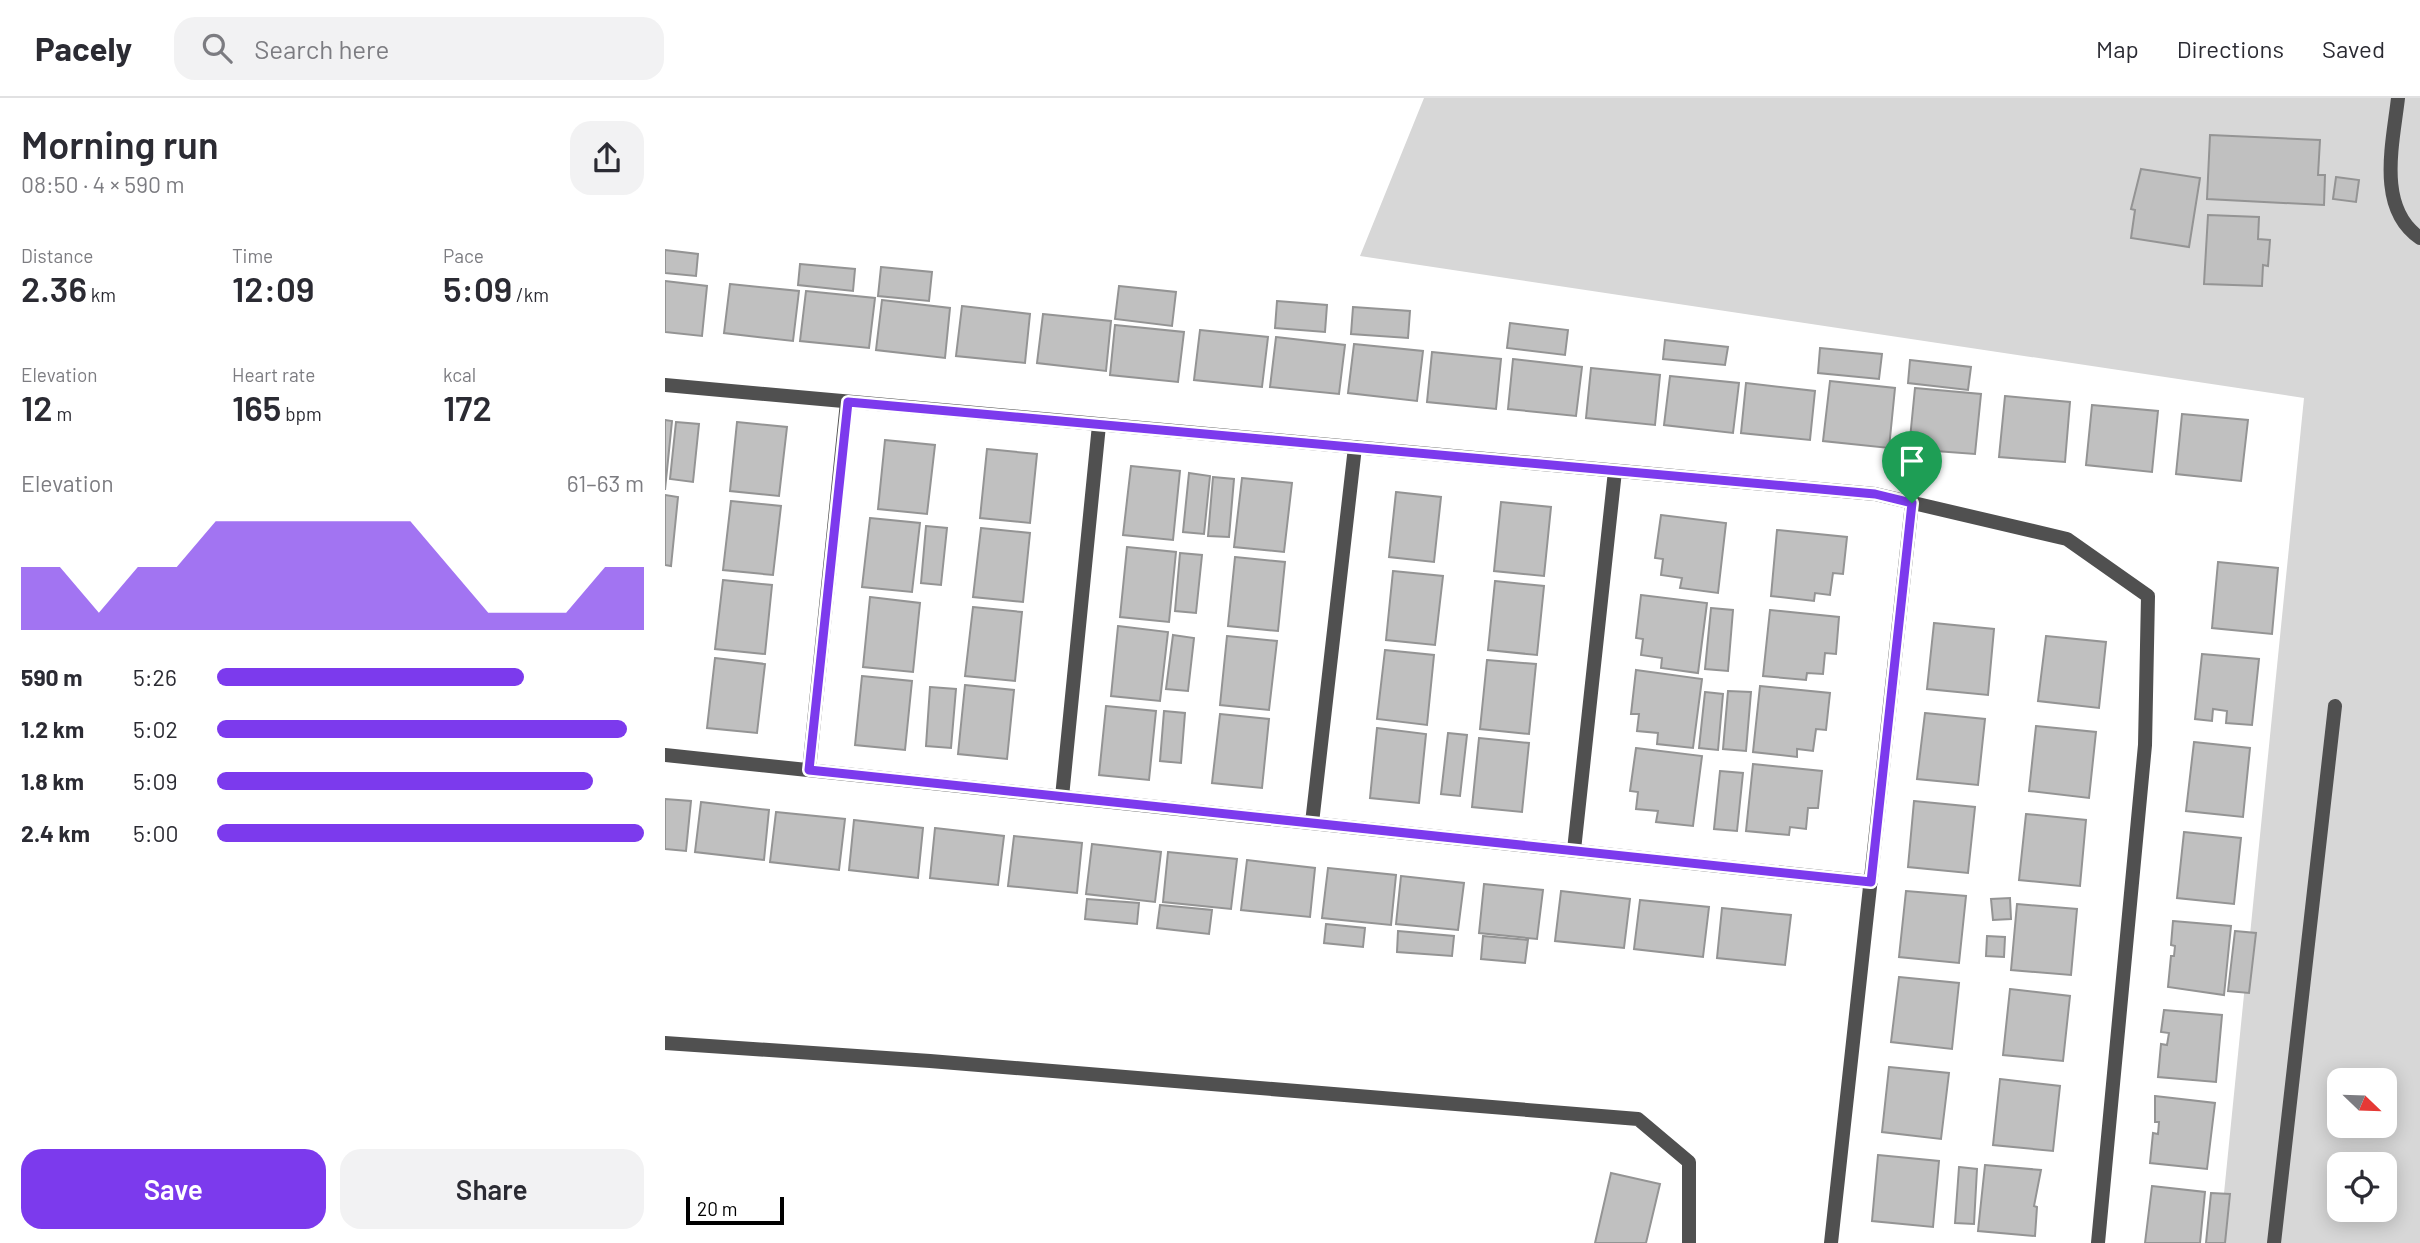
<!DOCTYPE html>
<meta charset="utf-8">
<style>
body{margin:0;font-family:Barlow,sans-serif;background:#f2f2f3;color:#2b2b33;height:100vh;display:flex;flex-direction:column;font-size:26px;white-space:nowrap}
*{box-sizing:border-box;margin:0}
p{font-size:23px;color:#7c7c81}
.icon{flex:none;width:38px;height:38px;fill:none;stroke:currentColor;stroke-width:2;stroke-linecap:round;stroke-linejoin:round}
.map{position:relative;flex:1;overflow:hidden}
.side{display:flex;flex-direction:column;background:#fff;width:665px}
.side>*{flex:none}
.needle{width:46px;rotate:113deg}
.controls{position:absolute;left:1662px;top:970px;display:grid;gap:14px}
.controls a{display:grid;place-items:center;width:70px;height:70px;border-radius:14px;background:#fff;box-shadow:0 4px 18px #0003;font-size:35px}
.scale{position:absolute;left:21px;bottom:18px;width:98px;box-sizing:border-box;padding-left:7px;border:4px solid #000;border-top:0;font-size:19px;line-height:24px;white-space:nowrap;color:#000;-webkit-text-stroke:5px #fff;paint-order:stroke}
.pin{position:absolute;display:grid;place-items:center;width:60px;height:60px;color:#fff;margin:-72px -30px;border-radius:50% 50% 50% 0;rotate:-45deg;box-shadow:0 0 7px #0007}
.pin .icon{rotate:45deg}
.round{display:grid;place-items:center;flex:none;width:74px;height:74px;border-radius:21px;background:#f2f2f3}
.overview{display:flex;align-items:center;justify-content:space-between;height:119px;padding:0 21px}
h1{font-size:38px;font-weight:600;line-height:52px}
.figures{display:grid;grid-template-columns:repeat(3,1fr);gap:10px;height:119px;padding:7px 21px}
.figures div{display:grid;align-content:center}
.figures b{font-size:35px;font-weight:600}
.figures small{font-size:19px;font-weight:400}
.figures p{font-size:19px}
.chart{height:196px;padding:14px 21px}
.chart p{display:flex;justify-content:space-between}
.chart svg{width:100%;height:126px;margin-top:7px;fill:#7c3aed;opacity:.7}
.primary-button{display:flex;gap:14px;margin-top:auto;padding:14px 21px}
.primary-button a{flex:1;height:80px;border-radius:21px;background:#7c3aed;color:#fff;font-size:28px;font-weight:600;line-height:80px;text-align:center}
.primary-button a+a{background:#f2f2f3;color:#2b2b33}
ul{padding:0 21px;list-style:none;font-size:23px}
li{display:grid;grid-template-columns:112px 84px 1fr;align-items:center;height:52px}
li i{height:18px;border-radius:9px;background:#7c3aed}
header{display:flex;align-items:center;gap:42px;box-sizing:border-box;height:98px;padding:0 35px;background:#fff;border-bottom:2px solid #e1e1e2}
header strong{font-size:33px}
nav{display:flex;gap:38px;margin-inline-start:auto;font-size:24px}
.search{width:490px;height:63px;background:#f2f2f3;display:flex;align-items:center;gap:18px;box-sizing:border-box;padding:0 24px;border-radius:21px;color:#7c7c81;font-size:26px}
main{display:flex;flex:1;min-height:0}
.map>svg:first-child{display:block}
</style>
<header>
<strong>Pacely</strong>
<div class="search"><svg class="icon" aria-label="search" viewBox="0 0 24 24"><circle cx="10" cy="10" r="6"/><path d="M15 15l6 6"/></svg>Search here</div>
<nav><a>Map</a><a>Directions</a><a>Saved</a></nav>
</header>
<main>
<section class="side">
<div class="overview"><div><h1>Morning run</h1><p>08:50 · 4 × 590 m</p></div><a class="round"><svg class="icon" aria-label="share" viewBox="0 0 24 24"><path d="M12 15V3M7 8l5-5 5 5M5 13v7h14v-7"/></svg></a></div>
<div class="figures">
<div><p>Distance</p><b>2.36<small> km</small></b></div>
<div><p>Time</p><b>12:09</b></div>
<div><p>Pace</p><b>5:09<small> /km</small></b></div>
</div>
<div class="figures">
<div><p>Elevation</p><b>12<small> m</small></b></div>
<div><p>Heart rate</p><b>165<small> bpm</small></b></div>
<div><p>kcal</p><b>172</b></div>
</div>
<div class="chart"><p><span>Elevation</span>61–63 m</p>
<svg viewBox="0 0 160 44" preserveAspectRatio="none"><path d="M0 44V22L10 22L20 38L30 22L40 22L50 6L60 6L70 6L80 6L90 6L100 6L110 22L120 38L130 38L140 38L150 22L160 22V44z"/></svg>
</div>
<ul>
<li><b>590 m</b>5:26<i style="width:72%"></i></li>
<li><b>1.2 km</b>5:02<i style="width:96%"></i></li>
<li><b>1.8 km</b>5:09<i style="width:88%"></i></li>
<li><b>2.4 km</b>5:00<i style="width:100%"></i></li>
</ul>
<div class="primary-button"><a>Save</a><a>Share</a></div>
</section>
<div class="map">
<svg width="1755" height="1145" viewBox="0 0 1755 1145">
<rect width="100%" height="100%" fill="#fff"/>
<path fill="#d7d7d7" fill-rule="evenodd" d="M759,0H1755V1145H1554L1639,300L695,158ZM1675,982H1720V1027H1675ZM1675,1066H1720V1111H1675Z"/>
<g fill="#c0c0c0" stroke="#949494" stroke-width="2">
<polygon points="1545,37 1655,42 1653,77 1660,77 1659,107 1542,101"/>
<polygon points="1476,71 1535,80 1524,149 1466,140 1470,112 1466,111"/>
<polygon points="1671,79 1694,82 1691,104 1668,101"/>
<polygon points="1543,117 1594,119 1593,141 1605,142 1603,168 1598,167 1597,188 1539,186"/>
<polygon points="0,152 33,156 31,178 0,175"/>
<polygon points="135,166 190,171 188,193 133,187"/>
<polygon points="216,169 267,174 264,203 213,198"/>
<polygon points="0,183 42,188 37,238 0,234"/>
<polygon points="65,186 134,193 128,243 59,235"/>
<polygon points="454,188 511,194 507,228 450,221"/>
<polygon points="141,193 210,200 204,250 135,243"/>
<polygon points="217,202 285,210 280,260 211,252"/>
<polygon points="612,203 662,207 660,234 610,230"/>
<polygon points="297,208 365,216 360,265 291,258"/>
<polygon points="688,209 745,213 743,240 686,236"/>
<polygon points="378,216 446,223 441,273 372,265"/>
<polygon points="845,225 903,232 900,257 842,250"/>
<polygon points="450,227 519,234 513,284 445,277"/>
<polygon points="535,232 603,239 597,289 529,282"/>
<polygon points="611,239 680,247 674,296 605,289"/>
<polygon points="1000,242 1063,249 1060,267 998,261"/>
<polygon points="689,246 758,253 752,303 683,295"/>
<polygon points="1155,250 1217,256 1214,281 1153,275"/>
<polygon points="767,254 836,261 831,311 762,304"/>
<polygon points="848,261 917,269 911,318 843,311"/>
<polygon points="1245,262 1306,269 1303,292 1243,285"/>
<polygon points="926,270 995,277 990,327 921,320"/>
<polygon points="1005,278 1074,285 1068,335 999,327"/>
<polygon points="1165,283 1230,290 1224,350 1158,343"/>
<polygon points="1081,285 1150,293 1145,342 1076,335"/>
<polygon points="1250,290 1316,296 1310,356 1244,351"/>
<polygon points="1340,298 1405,304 1400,364 1334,359"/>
<polygon points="1427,307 1493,313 1487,374 1421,367"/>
<polygon points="1517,316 1583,322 1576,383 1511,376"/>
<polygon points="0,322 7,323 0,392"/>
<polygon points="11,324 34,326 28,384 5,381"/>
<polygon points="72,324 122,329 114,398 65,393"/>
<polygon points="220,342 270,347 262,416 213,411"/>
<polygon points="322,351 372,356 365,425 315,420"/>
<polygon points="466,368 515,373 508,442 458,437"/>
<polygon points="524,375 545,378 539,436 518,434"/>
<polygon points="548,379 569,381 564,439 543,438"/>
<polygon points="577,380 627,385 619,454 569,449"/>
<polygon points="731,394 776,399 769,464 724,459"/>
<polygon points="0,397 13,399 6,468 0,467"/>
<polygon points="66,403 116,408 108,477 58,472"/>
<polygon points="836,404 886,409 879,478 829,473"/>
<polygon points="996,417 1061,425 1053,495 1015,490 1017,480 996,477 998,461 990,460"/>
<polygon points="205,420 255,425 247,494 197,489"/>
<polygon points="261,428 282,430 276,487 256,485"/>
<polygon points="316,430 365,435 358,504 308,499"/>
<polygon points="1112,432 1182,439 1178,476 1168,475 1165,497 1150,495 1149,503 1106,498"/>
<polygon points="462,449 511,454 504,524 455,519"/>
<polygon points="515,455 537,457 531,515 510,513"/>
<polygon points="570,459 620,464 613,533 563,528"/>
<polygon points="1553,464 1613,470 1607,536 1547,530"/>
<polygon points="728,473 778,478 770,547 721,542"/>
<polygon points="58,482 107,487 100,556 50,551"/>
<polygon points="830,483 879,488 872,557 823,552"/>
<polygon points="976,497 1042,505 1033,575 996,570 997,560 976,557 978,541 971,540"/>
<polygon points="205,499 255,505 248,574 198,569"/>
<polygon points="308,509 357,514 350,583 300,578"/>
<polygon points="1046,510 1068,512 1063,573 1040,571"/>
<polygon points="1105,512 1174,519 1171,556 1160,555 1158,576 1142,575 1141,582 1098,578"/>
<polygon points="1269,525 1329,531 1323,597 1262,591"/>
<polygon points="453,528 503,534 495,603 446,598"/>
<polygon points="508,537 529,540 523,593 501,591"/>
<polygon points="562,538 612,543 604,612 555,607"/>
<polygon points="1381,538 1441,544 1434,610 1373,603"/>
<polygon points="720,552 769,557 762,627 712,621"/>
<polygon points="1537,556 1594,561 1587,627 1561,625 1562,613 1548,611 1547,623 1530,621"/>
<polygon points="50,560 100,566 92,635 42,630"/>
<polygon points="822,562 871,566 864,636 815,631"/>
<polygon points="971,572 1037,581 1028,650 992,646 993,635 972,633 974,616 966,616"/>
<polygon points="197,578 247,583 240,652 190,647"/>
<polygon points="300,587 349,592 342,661 293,656"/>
<polygon points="1095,588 1165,595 1161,632 1151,631 1148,653 1132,651 1132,659 1088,654"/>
<polygon points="265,589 291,591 286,650 261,648"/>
<polygon points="1063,593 1086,594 1081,653 1058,651"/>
<polygon points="1040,594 1058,596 1053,652 1034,650"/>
<polygon points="441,608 491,613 484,682 434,677"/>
<polygon points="499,613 520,615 516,665 495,663"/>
<polygon points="1260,615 1320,621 1313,687 1252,681"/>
<polygon points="555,616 604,621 597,690 547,685"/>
<polygon points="1371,628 1431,634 1424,700 1364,693"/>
<polygon points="712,630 761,636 754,705 705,700"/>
<polygon points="783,635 802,637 795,698 776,696"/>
<polygon points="814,640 864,645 857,714 807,709"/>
<polygon points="1529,644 1585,650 1578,719 1521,713"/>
<polygon points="971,650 1037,658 1028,728 991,724 993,713 971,711 973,694 965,693"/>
<polygon points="1088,666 1157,673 1153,710 1143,710 1141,731 1125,729 1124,737 1081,733"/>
<polygon points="1055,673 1078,675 1072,733 1049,731"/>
<polygon points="0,701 26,703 21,753 0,751"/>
<polygon points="1249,703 1310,709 1303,775 1243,769"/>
<polygon points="36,704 104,712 99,762 30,754"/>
<polygon points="111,714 180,721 174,772 105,764"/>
<polygon points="1361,716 1421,722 1415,788 1354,782"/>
<polygon points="189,722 258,730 253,780 184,772"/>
<polygon points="270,730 339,738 333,787 265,780"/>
<polygon points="1519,734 1576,740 1569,806 1512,800"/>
<polygon points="349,738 417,745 412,795 343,788"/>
<polygon points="427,746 496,754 490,804 421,796"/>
<polygon points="503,754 572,761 566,811 498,804"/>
<polygon points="582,762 650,770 645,819 576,812"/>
<polygon points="663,770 731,777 726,827 657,820"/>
<polygon points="736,778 799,785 793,832 731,826"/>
<polygon points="819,786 878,792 872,841 814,835"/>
<polygon points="896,793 965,801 959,850 890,843"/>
<polygon points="1241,793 1301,798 1294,865 1234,859"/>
<polygon points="1345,800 1346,821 1328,822 1326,801"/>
<polygon points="422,801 474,805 472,826 420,821"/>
<polygon points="975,802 1044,809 1038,859 969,851"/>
<polygon points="1352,806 1412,811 1406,877 1346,872"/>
<polygon points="495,807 547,812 544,836 492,830"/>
<polygon points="1057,810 1126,817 1120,867 1052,860"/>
<polygon points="1508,823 1566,828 1559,897 1503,889 1506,858 1509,858 1510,848 1506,847"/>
<polygon points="661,826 700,830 698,849 659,845"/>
<polygon points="733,833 789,838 787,858 732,854"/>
<polygon points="1570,833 1591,835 1584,895 1563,893"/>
<polygon points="818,838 863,842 860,865 816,861"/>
<polygon points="1322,838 1340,839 1339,859 1321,858"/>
<polygon points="1234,879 1294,885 1287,951 1226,944"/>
<polygon points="1345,891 1405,898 1398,963 1338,957"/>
<polygon points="1499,912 1557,917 1551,984 1493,979 1496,946 1502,947 1504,935 1496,934"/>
<polygon points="1224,969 1284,975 1276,1041 1217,1034"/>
<polygon points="1335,981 1395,988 1388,1053 1328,1047"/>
<polygon points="1490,998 1550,1005 1542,1071 1485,1065 1488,1035 1493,1036 1494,1024 1490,1024"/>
<polygon points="1213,1057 1274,1063 1268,1129 1207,1123"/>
<polygon points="1320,1067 1376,1072 1369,1108 1372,1109 1370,1138 1313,1133"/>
<polygon points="1294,1069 1312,1071 1309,1126 1290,1125"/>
<polygon points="946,1075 995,1086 981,1145 930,1145"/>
<polygon points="1487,1088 1540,1094 1535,1145 1480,1145"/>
<polygon points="1546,1095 1565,1096 1560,1145 1541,1145"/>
</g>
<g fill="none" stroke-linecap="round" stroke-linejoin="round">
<g stroke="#505050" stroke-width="14">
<path d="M1733,0C1728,45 1711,110 1755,140"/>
<polyline points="0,287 1210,396 1402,441 1483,498 1480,647 1433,1145"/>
<polyline points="0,657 1206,784"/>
<polyline points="144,672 182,304"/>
<polyline points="397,699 434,327"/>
<polyline points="647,725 690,349"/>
<polyline points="909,752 950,373"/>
<polyline points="0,945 265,963 973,1021 1024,1064 1024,1145"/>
<polyline points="1166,1145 1247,405"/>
<polyline points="1609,1145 1670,608"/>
</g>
</g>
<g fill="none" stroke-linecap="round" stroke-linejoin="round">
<g stroke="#fff" stroke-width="14">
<polygon id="route" points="183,304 1210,396 1247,405 1206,784 144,672"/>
</g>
<use href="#route" stroke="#7c3aed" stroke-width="9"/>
</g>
</svg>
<div class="controls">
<a><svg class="needle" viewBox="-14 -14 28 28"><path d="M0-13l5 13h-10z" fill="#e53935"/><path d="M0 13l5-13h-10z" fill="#7c7c81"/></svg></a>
<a><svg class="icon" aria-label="locate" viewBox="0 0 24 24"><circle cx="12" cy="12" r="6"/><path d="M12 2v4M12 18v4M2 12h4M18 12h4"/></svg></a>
</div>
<div class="scale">20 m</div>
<div class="pin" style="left:1247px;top:405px;background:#1e9e55"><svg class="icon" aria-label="arrive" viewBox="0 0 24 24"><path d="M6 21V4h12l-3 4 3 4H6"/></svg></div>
</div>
</main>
